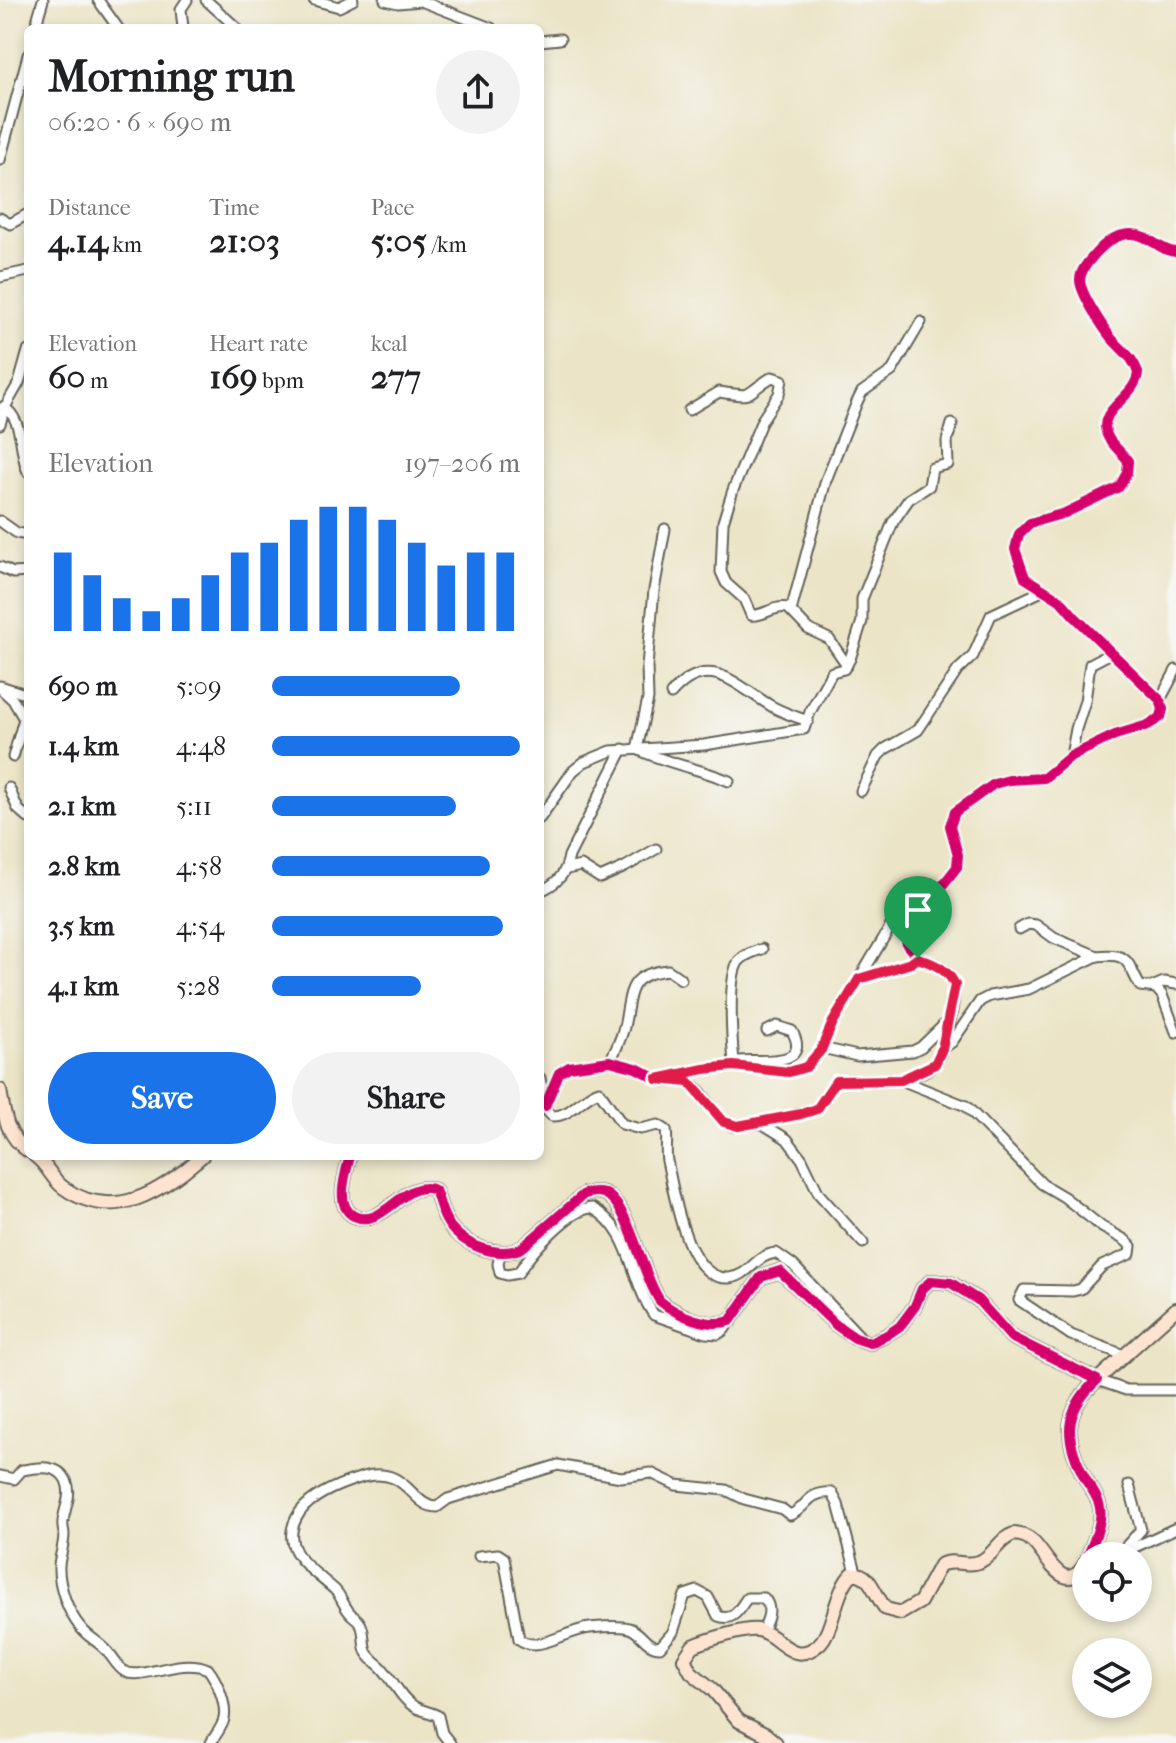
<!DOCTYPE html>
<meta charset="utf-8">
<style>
body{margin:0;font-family:"IM FELL French Canon",serif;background:#f2f2f2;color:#202124;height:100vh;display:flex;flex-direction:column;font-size:30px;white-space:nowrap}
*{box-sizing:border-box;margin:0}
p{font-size:26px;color:#757577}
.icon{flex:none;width:44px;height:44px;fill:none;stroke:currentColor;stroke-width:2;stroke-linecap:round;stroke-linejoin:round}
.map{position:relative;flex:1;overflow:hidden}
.sheet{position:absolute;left:24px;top:24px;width:520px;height:1136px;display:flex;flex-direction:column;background:#fff;border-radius:12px;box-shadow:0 4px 12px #0003}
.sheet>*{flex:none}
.fabs{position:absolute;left:1072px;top:1542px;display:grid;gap:16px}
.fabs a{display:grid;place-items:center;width:80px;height:80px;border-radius:50%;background:#fff;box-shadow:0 4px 12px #0003;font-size:40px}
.pin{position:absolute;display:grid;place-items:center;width:68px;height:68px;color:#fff;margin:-82px -34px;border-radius:50% 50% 50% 0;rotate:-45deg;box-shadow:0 0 8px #0007}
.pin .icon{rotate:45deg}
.round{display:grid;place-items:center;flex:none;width:84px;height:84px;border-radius:42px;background:#f2f2f2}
.head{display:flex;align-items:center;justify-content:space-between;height:136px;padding:0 24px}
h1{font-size:44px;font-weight:800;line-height:60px}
.metrics{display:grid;grid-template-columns:repeat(3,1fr);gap:12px;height:136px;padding:8px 24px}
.metrics div{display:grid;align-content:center}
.metrics b{font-size:34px;font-weight:800}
.metrics small{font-size:22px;font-weight:400}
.metrics p{font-size:22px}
.chart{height:224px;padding:16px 24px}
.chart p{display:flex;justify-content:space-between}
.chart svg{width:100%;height:144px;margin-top:8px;stroke:#1a73e8;stroke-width:6}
.action{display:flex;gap:16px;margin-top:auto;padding:16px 24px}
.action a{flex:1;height:92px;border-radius:48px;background:#1a73e8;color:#fff;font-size:32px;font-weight:800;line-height:92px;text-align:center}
.action a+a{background:#f2f2f2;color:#202124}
ul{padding:0 24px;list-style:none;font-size:26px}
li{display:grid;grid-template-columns:128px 96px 1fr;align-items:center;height:60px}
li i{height:20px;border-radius:10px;background:#1a73e8}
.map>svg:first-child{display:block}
</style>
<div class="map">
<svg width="1176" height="1743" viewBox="0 0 1176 1743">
<rect width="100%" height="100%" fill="#f6f6f2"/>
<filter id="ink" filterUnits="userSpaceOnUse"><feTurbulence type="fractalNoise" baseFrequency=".0125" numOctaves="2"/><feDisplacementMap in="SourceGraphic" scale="16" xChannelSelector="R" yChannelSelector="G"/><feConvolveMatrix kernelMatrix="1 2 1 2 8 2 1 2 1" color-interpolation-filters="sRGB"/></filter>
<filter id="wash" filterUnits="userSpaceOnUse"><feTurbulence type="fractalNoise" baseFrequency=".006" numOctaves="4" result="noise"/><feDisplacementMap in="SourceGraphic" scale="32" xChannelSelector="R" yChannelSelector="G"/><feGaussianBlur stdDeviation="1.8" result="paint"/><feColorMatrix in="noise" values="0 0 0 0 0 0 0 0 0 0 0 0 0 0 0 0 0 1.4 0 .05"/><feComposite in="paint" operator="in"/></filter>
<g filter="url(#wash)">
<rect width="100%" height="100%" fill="#ebe4c6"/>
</g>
<g filter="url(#ink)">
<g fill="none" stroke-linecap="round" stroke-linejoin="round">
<g stroke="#646258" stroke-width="13">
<g id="street">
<polyline points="98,0 118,28"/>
<polyline points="206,0 237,28"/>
<polyline points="314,0 339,7 353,0"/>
<polyline points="385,0 398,3 421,1 491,28"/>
<polyline points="35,28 43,0"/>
<polyline points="183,28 181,9 187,0"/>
<polyline points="540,41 560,39"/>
<polyline points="0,160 28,55"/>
<polyline points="0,218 10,224 28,214"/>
<polyline points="0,277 28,271"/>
<path d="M3,407C24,417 19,453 28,472"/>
<path d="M689,410L719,392C758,398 742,395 772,377L782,380L779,394L762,420L733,490L723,522L721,572L726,583L744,599L751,615C763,617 773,605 788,608L808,629L829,639L847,665"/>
<polyline points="0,424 5,407 19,383 28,351"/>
<polyline points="0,521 17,533 28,535"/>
<path d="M665,529L654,590L647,666L648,699L637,749C667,764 699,768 729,781"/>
<polyline points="0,567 13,573 28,572"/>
<polyline points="791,611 826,480 857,402 862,392 892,371 921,322"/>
<polyline points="0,686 28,695"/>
<polyline points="0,688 13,700 28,726"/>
<path d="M671,694C709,650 736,686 773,707C784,713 796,717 808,721"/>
<polyline points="1160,700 1176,670"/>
<polyline points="1071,756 1076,729 1085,701 1090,664 1111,653"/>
<polyline points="13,757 24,719"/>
<polyline points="9,788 18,809 28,818"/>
<polyline points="861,791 878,756 885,749 918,730 958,670 973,656 991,615 1044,590"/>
<polyline points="540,818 573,771 584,762 611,751 704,745 804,729 810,712 832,672 844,669 850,659 862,621 862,599 893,522 909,499 929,486 932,468 948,464 947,441 952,424"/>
<polyline points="567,869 581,866 600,878 625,867 656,849"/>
<path d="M540,891C557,884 566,874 569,856L623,749"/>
<polyline points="1019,929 1028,924 1036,925 1054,938 1097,956"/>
<polyline points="859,979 892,924 910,901 914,889"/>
<polyline points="1152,987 1164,982 1176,984"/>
<polyline points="822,1048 857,1056 913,1051 921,1047 949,1020"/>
<path d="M942,1049L952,1042L980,1001L990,996L1029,989L1097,956C1131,952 1127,964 1140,986L1156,988L1162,995L1176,1032"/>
<path d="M610,1061C617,1048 624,1033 626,1017C631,986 632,974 668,970L681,979"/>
<path d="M734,1062C732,1042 727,976 739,961C745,954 754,952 762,949"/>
<path d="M733,1066L734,1062C745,1056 815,1073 792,1031L777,1026L767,1031"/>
<path d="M540,1078L546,1110L552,1116C571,1117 582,1096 599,1091L622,1124L640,1129L658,1125L666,1130C668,1140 665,1151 667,1161C674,1190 685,1281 729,1278C750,1276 755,1255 776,1253L793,1265L864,1341"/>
<path d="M901,1080C912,1076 928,1072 936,1063C945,1052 960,988 951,977C944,966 929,962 918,958"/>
<path d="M664,1081C672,1081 683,1080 690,1083C706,1092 713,1117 732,1126L761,1123L817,1109L836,1081L845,1080H901L966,1106L1042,1184L1064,1197L1102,1227L1125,1240L1131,1246L1130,1254L1102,1266L1081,1289L1073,1291L1024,1290L1019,1300L1071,1335L1124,1355"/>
<path d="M545,1106L559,1073L569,1067L610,1061L636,1068L657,1079L704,1069L733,1066L789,1072L806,1067L821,1050L833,1022L859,979L911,963L918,958L907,945L905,933L957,867L958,855L950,826L955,812L994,784L1009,780L1044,778L1071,756L1115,735L1148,725L1161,717L1163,709L1160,700L1074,616L1060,600L1025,578L1015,549L1019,534L1030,523L1065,513L1119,487L1127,473L1128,461C1122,452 1111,445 1107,435C1096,409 1135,399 1138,373C1134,358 1122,350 1112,339C1104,329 1080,293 1080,280C1080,270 1089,261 1095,254C1105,243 1116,234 1131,234C1149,234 1159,251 1176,252"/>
<polyline points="761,1123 787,1139 802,1159 819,1194 863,1243"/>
<path d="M500,1254L498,1264L500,1273L507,1275L518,1273C531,1253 568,1209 592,1208C633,1230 630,1282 654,1315L706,1333L718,1334L724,1330L730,1321"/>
<polyline points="1097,1380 1126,1390 1176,1390"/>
<path d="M0,1476L14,1479L22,1470C37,1468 57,1463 66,1480C73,1495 64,1508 63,1522C62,1525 64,1532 64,1534C64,1545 60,1555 59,1565C58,1585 68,1613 81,1628C87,1636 97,1641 104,1648C112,1655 116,1666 124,1671C140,1682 179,1656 208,1669C217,1680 227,1705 224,1719C222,1728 215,1735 211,1743"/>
<polyline points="1122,1553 1176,1528"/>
<polyline points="1118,1555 1141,1530 1129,1485"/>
<path d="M479,1556L498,1554L504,1558L519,1639C538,1654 566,1630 590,1628C602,1627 617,1625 629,1628C642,1632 645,1647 660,1647L673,1632L685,1595L697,1591L708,1597L718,1616C734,1622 739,1609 747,1598H764C773,1608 768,1620 762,1631"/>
<path d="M450,1743L442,1733L438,1716C431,1712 422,1711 415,1707C400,1699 392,1677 380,1666C375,1662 370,1658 367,1653C362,1644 366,1632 360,1623C357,1618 356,1619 352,1615C344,1608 342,1597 335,1590C311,1568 275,1549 300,1512C313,1494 343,1483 363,1477C408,1465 411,1507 437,1507L448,1499L558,1465L621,1477L651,1473L676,1485L726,1490L744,1499L782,1509L790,1515C807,1509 806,1491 832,1493L838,1504L856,1572"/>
</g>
</g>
<g stroke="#646258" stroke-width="16">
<g id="secondary">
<path d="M0,1090C4,1114 6,1136 28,1151"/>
<path d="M35,1156C48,1165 51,1179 64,1188C115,1224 163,1190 202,1156"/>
<path d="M350,1156C346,1172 334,1206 354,1216C384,1230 404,1177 435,1190C439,1200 441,1211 446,1220C458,1244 500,1261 523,1247L584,1194C593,1192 601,1190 609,1196C631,1213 642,1275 660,1301C678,1316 708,1328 730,1321L761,1277L780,1271L836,1325L855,1338L870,1343L887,1335L900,1326L915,1306L922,1289L931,1281L951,1283L978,1300L1011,1337L1097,1380C1062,1412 1064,1440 1086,1480C1091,1489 1099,1498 1100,1508C1103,1522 1093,1542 1088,1556"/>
<polyline points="1097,1380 1176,1309"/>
<path d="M776,1743L765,1734L739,1721L712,1689L691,1672L684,1659L693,1646C707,1640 745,1628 758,1630C780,1635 792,1667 818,1645C834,1632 834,1592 852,1574C871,1571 875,1597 886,1609L901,1613L920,1602L940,1565C953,1558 965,1567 979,1562C994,1556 998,1539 1014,1534C1022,1535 1027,1536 1033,1542C1047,1555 1065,1600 1086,1562"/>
</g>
</g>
<use href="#street" stroke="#fff" stroke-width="9"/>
<use href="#secondary" stroke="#fde4d0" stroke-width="12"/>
<g stroke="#f6f6f2" stroke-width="15">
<g id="cycleway">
<path d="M545,1106L559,1073L569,1067L610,1061L636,1068L657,1079L704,1069L733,1066L789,1072L806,1067L821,1050L833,1022L859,979L911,963L918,958L907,945L905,933L957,867L958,855L950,826L955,812L994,784L1009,780L1044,778L1071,756L1115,735L1148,725L1161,717L1163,709L1160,700L1074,616L1060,600L1025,578L1015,549L1019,534L1030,523L1065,513L1119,487L1127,473L1128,461C1122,452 1111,445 1107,435C1096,409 1135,399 1138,373C1134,358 1122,350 1112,339C1104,329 1080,293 1080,280C1080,270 1089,261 1095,254C1105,243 1116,234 1131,234C1149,234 1159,251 1176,252"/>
<path d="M350,1156C346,1172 334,1206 354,1216C384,1230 404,1177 435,1190C439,1200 441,1211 446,1220C458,1244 500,1261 523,1247L584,1194C593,1192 601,1190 609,1196C631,1213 642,1275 660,1301C678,1316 708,1328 730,1321L761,1277L780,1271L836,1325L855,1338L870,1343L887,1335L900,1326L915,1306L922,1289L931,1281L951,1283L978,1300L1011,1337L1097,1380C1062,1412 1064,1440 1086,1480C1091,1489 1099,1498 1100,1508C1103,1522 1093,1542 1088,1556"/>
</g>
</g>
<use href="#cycleway" stroke="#d6006c" stroke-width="10"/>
</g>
</g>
<g fill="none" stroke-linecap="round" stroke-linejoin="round" filter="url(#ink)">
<g stroke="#fff" stroke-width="16">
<path id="route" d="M918,958C934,964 948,969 955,985L942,1049L935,1064L901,1080L836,1081L817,1109L801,1114L738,1126L724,1122L689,1082L657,1079L704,1069L733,1066L789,1072L806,1067L821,1050L833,1022L859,979L911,963Z"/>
</g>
<use href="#route" stroke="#e11d48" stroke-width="10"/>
</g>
</svg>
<div class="fabs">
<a><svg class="icon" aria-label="locate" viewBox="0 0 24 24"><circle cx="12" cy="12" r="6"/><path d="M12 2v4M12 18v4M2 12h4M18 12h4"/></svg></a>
<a><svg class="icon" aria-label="layers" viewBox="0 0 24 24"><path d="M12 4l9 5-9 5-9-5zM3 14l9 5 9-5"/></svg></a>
</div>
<div class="pin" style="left:918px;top:958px;background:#1e9e55"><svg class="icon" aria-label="arrive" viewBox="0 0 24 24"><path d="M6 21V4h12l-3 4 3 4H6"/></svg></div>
<section class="sheet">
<div class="head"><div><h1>Morning run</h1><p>06:20 · 6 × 690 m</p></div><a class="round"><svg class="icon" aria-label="share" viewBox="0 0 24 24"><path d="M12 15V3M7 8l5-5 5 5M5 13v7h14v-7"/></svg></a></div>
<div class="metrics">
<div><p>Distance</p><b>4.14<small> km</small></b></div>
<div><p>Time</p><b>21:03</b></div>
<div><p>Pace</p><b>5:05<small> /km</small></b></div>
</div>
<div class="metrics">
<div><p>Elevation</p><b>60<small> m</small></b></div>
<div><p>Heart rate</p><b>169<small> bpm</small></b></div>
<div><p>kcal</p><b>277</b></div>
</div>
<div class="chart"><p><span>Elevation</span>197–206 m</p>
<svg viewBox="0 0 160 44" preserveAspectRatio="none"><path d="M5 44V20M15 44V27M25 44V34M35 44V38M45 44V34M55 44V27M65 44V20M75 44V17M85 44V10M95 44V6M105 44V6M115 44V10M125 44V17M135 44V24M145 44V20M155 44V20"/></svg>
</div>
<ul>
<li><b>690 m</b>5:09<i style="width:76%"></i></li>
<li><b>1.4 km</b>4:48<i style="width:100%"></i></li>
<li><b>2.1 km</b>5:11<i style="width:74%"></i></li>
<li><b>2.8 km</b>4:58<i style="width:88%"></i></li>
<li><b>3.5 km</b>4:54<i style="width:93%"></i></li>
<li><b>4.1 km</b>5:28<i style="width:60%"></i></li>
</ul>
<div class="action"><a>Save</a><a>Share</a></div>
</section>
</div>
